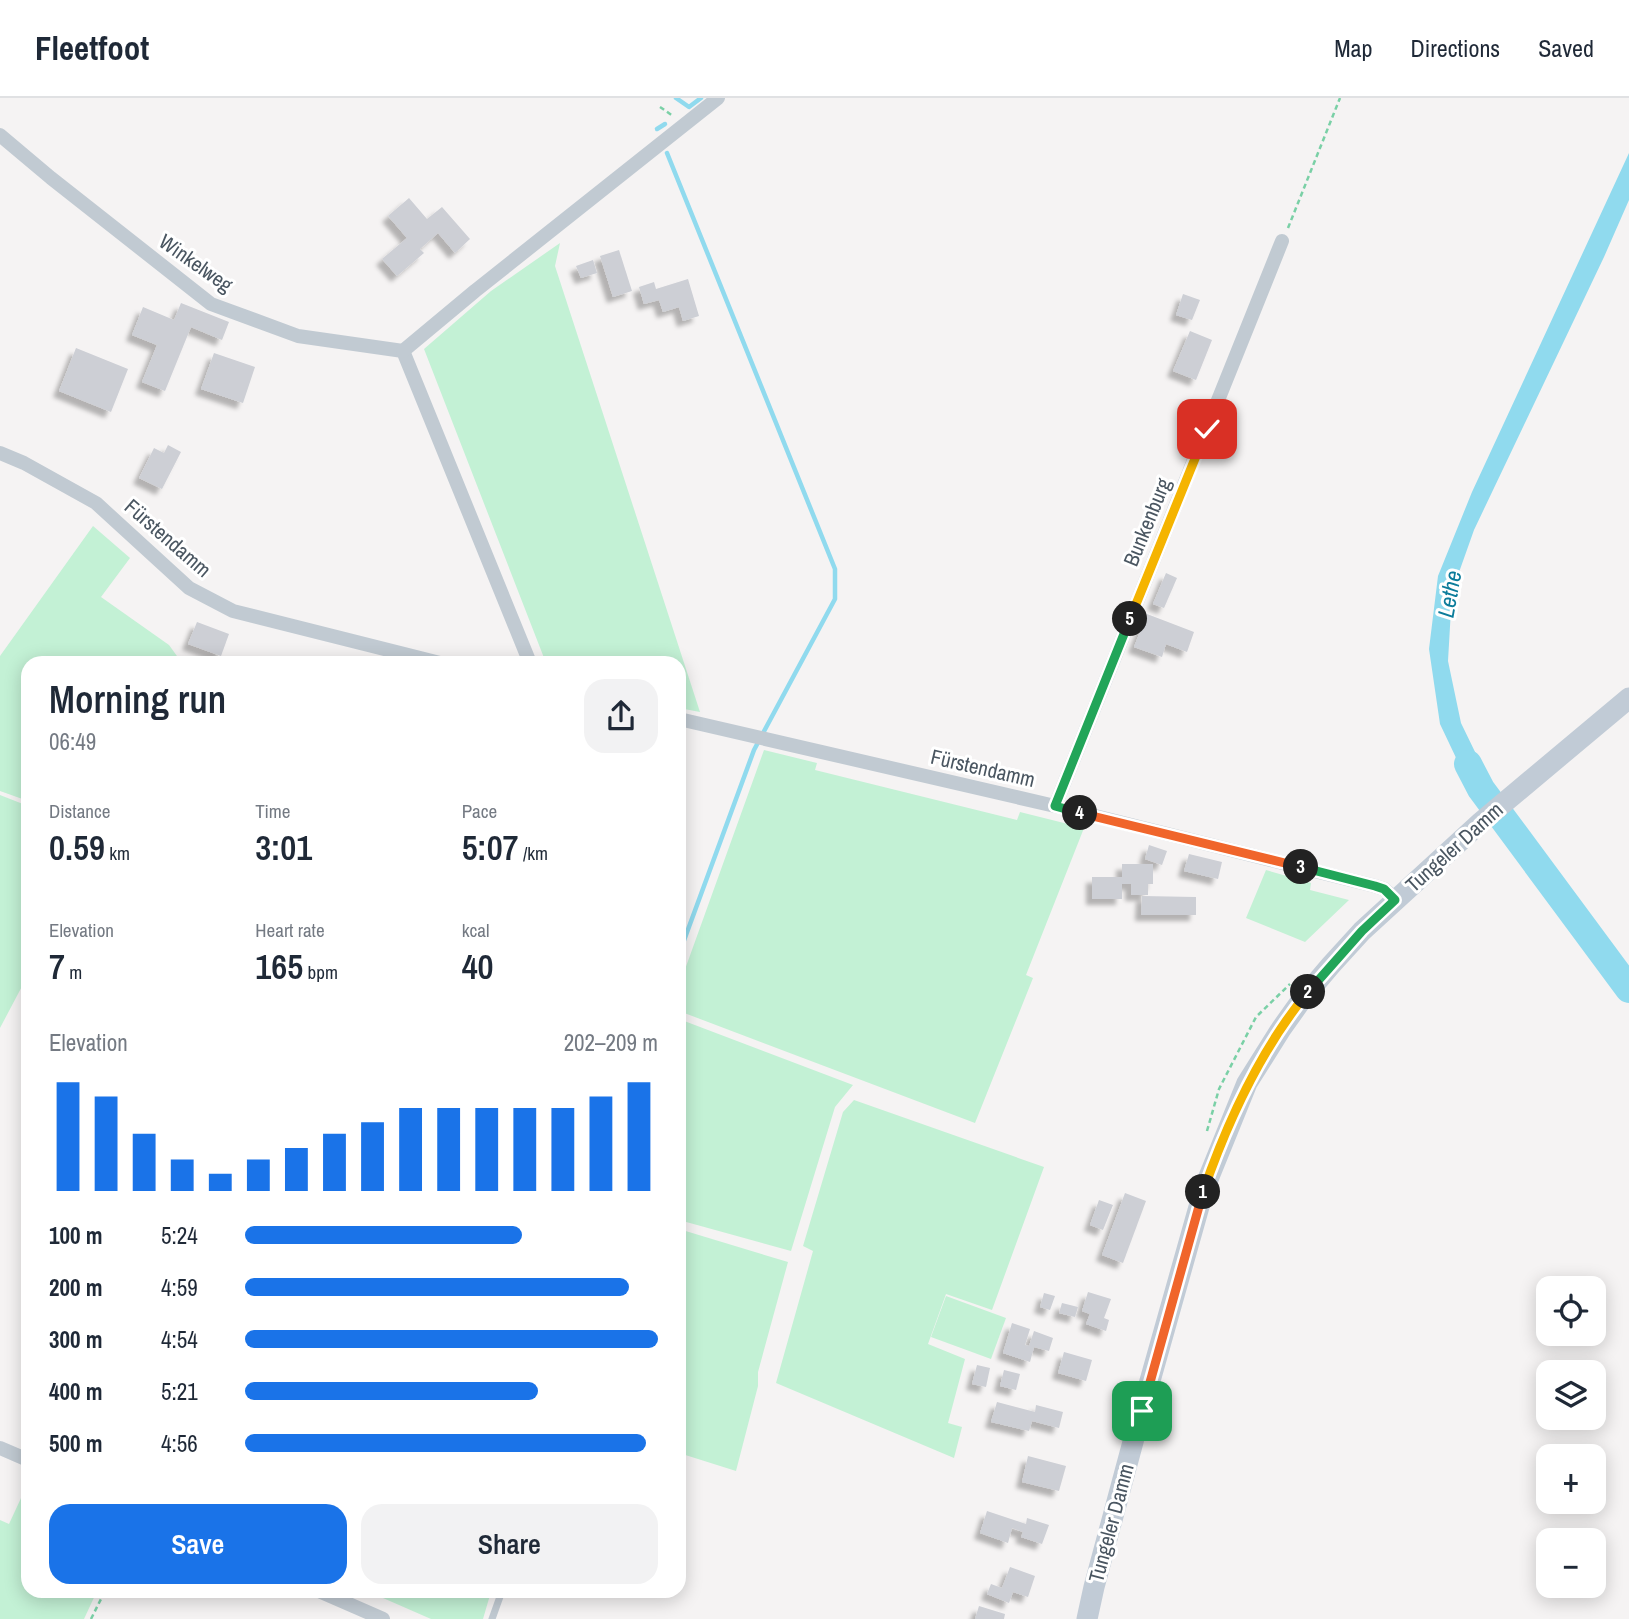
<!DOCTYPE html>
<meta charset="utf-8">
<style>
body{margin:0;font-family:"Archivo Narrow",sans-serif;background:#f2f2f3;color:#1f2937;height:100vh;display:flex;flex-direction:column;font-size:26px;white-space:nowrap}
*{box-sizing:border-box;margin:0}
p{font-size:23px;color:#747a83}
.icon{flex:none;width:38px;height:38px;fill:none;stroke:currentColor;stroke-width:2;stroke-linecap:round;stroke-linejoin:round}
.map{position:relative;flex:1;overflow:hidden}
.panel{position:absolute;left:21px;top:558px;width:665px;height:942px;display:flex;flex-direction:column;background:#fff;border-radius:21px;box-shadow:0 4px 18px #0003}
.panel>*{flex:none}
.buttons{position:absolute;left:1536px;top:1178px;display:grid;gap:14px}
.buttons a{display:grid;place-items:center;width:70px;height:70px;border-radius:14px;background:#fff;box-shadow:0 4px 18px #0003;font-size:35px}
.pin{position:absolute;display:grid;place-items:center;width:60px;height:60px;color:#fff;margin:-30px;border-radius:14px;box-shadow:0 4px 10px #0006}
.km{position:absolute;width:35px;height:35px;margin:-18px;border-radius:50%;background:#222;color:#fff;font-size:19px;line-height:35px;text-align:center}
.round{display:grid;place-items:center;flex:none;width:74px;height:74px;border-radius:21px;background:#f2f2f3}
.summary{display:flex;align-items:center;justify-content:space-between;height:119px;padding:0 28px}
h1{font-size:38px;font-weight:600;line-height:52px}
.figures{display:grid;grid-template-columns:repeat(3,1fr);gap:10px;height:119px;padding:7px 28px}
.figures div{display:grid;align-content:center}
.figures b{font-size:35px;font-weight:600}
.figures small{font-size:19px;font-weight:400}
.figures p{font-size:19px}
.chart{height:196px;padding:14px 28px}
.chart p{display:flex;justify-content:space-between}
.chart svg{width:100%;height:126px;margin-top:7px;stroke:#1a73e8;stroke-width:6}
.button{display:flex;gap:14px;margin-top:auto;padding:14px 28px}
.button a{flex:1;height:80px;border-radius:21px;background:#1a73e8;color:#fff;font-size:28px;font-weight:600;line-height:80px;text-align:center}
.button a+a{background:#f2f2f3;color:#1f2937}
ul{padding:0 28px;list-style:none;font-size:23px}
li{display:grid;grid-template-columns:112px 84px 1fr;align-items:center;height:52px}
li i{height:18px;border-radius:9px;background:#1a73e8}
header{display:flex;align-items:center;gap:42px;box-sizing:border-box;height:98px;padding:0 35px;background:#fff;border-bottom:2px solid #e0e1e3}
header strong{font-size:33px}
nav{display:flex;gap:38px;margin-inline-start:auto;font-size:24px}
.map>svg:first-child{display:block}
</style>
<header>
<strong>Fleetfoot</strong>
<nav><a>Map</a><a>Directions</a><a>Saved</a></nav>
</header>
<div class="map">
<svg width="1629" height="1521" viewBox="0 0 1629 1521">
<defs>
<filter id="shadow"><feDropShadow dx="-6" dy="6" stdDeviation="2" flood-color="#0004"/></filter>
</defs>
<rect width="100%" height="100%" fill="#f5f3f3"/>
<g fill="#c3f1d5">
<polygon points="560,145 555,168 700,614 679,610 679,565 546,565 424,251 491,193"/>
<polygon points="93,428 130,460 101,499 169,547 182,565 28,565 28,703 0,693 0,558"/>
<polygon points="764,652 817,665 815,672 1017,722 1020,714 1084,730 1026,877 1033,880 975,1025 679,913 679,888"/>
<polygon points="0,697 28,708 28,877 0,930"/>
<polygon points="1266,772 1311,785 1310,792 1349,802 1305,844 1246,820"/>
<polygon points="679,921 853,987 835,1009 791,1153 679,1122"/>
<polygon points="854,1002 1044,1069 992,1212 946,1196 928,1246 965,1261 948,1325 962,1329 954,1360 776,1285 813,1153 803,1148 843,1014"/>
<polygon points="679,1131 788,1164 758,1274 758,1288 736,1373 679,1355"/>
<polygon points="946,1198 1006,1220 991,1261 931,1239"/>
<polygon points="28,1385 28,1493 97,1493 84,1521 0,1521 0,1422 9,1426"/>
<polygon points="367,1493 480,1493 480,1497 490,1497 483,1521 431,1521"/>
</g>
<polygon fill="#90daee" points="1629,55 1629,102 1604,159 1474,432 1452,494 1448,563 1461,625 1493,691 1477,704 1440,626 1429,551 1438,478 1472,394"/>
<g fill="none" stroke-linecap="round" stroke-linejoin="round">
<g stroke="#90daee" stroke-width="4.5">
<polyline points="676,0 689,9 701,0"/>
<polyline points="657,31 665,26"/>
<polyline points="667,55 835,471 835,501 754,652 679,856"/>
</g>
<polyline stroke="#90daee" stroke-width="28" points="1468,666 1481,691 1629,891"/>
</g>
<g fill="#cdcfd5" filter="url(#shadow)">
<polygon points="409,100 427,121 442,109 470,141 455,155 438,135 420,151 424,155 397,178 382,161 407,140 388,118"/>
<polygon points="619,152 632,193 613,199 600,158"/>
<polygon points="593,162 597,175 581,180 576,168"/>
<polygon points="688,181 699,218 683,223 679,209 663,214 659,202 644,206 639,189 654,184 656,191"/>
<polygon points="1183,196 1200,202 1192,222 1176,217"/>
<polygon points="181,205 229,224 222,242 191,229 165,293 142,284 157,247 132,237 143,209 174,222"/>
<polygon points="1190,233 1212,242 1196,282 1173,273"/>
<polygon points="76,250 128,271 111,314 59,293"/>
<polygon points="214,255 255,269 243,305 201,291"/>
<polygon points="168,347 181,354 162,391 139,380 154,350 164,355"/>
<polygon points="1166,475 1177,480 1164,510 1153,506"/>
<polygon points="1147,516 1194,534 1187,554 1166,546 1162,559 1134,549"/>
<polygon points="197,524 229,536 221,558 188,546"/>
<polygon points="1149,747 1167,753 1162,767 1145,761"/>
<polygon points="1189,756 1222,764 1218,781 1184,773"/>
<polygon points="1122,766 1153,766 1153,786 1148,786 1148,797 1131,797 1131,786 1122,786 1122,801 1092,801 1092,779 1122,779"/>
<polygon points="1142,798 1196,799 1196,817 1141,817"/>
<polygon points="1125,1095 1146,1103 1123,1165 1102,1157"/>
<polygon points="1099,1102 1113,1107 1103,1132 1090,1127"/>
<polygon points="1088,1194 1111,1201 1104,1220 1109,1222 1106,1233 1086,1226 1090,1216 1082,1213"/>
<polygon points="1044,1195 1055,1198 1050,1212 1040,1209"/>
<polygon points="1062,1205 1078,1209 1075,1219 1059,1215"/>
<polygon points="1012,1225 1030,1231 1025,1247 1029,1248 1034,1233 1053,1240 1049,1253 1034,1249 1030,1264 1003,1255"/>
<polygon points="1064,1254 1092,1262 1086,1283 1058,1275"/>
<polygon points="977,1267 990,1270 986,1289 972,1286"/>
<polygon points="1004,1272 1020,1276 1016,1292 1000,1288"/>
<polygon points="997,1304 1035,1314 1036,1307 1063,1314 1059,1330 1032,1323 1029,1333 991,1324"/>
<polygon points="1028,1358 1066,1368 1059,1393 1022,1384"/>
<polygon points="987,1413 1026,1426 1027,1420 1049,1427 1042,1446 1021,1439 1023,1434 1012,1430 1008,1445 980,1435"/>
<polygon points="1010,1469 1035,1478 1028,1499 1013,1494 1009,1505 987,1496 991,1486 1002,1490"/>
<polygon points="979,1508 1005,1516 1004,1521 975,1521"/>
</g>
<g fill="none" stroke-linecap="round" stroke-linejoin="round">
<g stroke="#7ad0a6" stroke-width="2.5" stroke-dasharray="5 3.5" stroke-linecap="butt">
<polyline points="660,9 673,18"/>
<polyline points="1288,130 1340,0"/>
<polyline points="1207,1033 1219,991 1256,919 1290,886"/>
<polyline points="91,1521 105,1493"/>
</g>
<polyline stroke="#c1cad2" stroke-width="7" points="492,1521 502,1493"/>
<g stroke="#c1cad2" stroke-width="14">
<polyline points="0,37 51,80 211,206 298,238 403,253 530,565"/>
<polyline points="403,253 475,193 718,0"/>
<polyline points="0,355 24,365 96,405 189,490 233,513 440,565"/>
<polyline points="679,621 1055,708 1375,788 1384,791 1395,801"/>
<polyline points="1055,708 1282,143"/>
<polyline points="0,1350 28,1362"/>
<polyline points="319,1493 383,1521"/>
</g>
<polyline stroke="#c1cbd6" stroke-width="21" points="1087,1521 1094,1489 1137,1329 1204,1091 1247,985 1281,931 1303,900 1331,867 1362,833 1481,724 1629,600"/>
</g>
<g fill="none" stroke-linecap="round" stroke-linejoin="round">
<g stroke="#fff" stroke-width="14">
<polyline id="split-1" points="1142,1313 1203,1094"/>
</g>
<g stroke="#fff" stroke-width="14">
<path id="split-2" d="M1203,1094C1228,1022 1260,952 1308,894"/>
</g>
<g stroke="#fff" stroke-width="14">
<polyline id="split-3" points="1301,769 1375,788 1384,791 1395,802 1362,833 1308,894"/>
</g>
<g stroke="#fff" stroke-width="14">
<polyline id="split-4" points="1080,715 1301,769"/>
</g>
<g stroke="#fff" stroke-width="14">
<polyline id="split-5" points="1080,715 1055,708 1130,521"/>
</g>
<g stroke="#fff" stroke-width="14">
<polyline id="split-6" points="1130,521 1207,331"/>
</g>
<use href="#split-1" stroke="#f0652b" stroke-width="9"/>
<use href="#split-2" stroke="#f5b400" stroke-width="9"/>
<use href="#split-3" stroke="#22a559" stroke-width="9"/>
<use href="#split-4" stroke="#f0652b" stroke-width="9"/>
<use href="#split-5" stroke="#22a559" stroke-width="9"/>
<use href="#split-6" stroke="#f5b400" stroke-width="9"/>
</g>
<g text-anchor="middle" dominant-baseline="central" stroke-width="6" stroke-linejoin="round" paint-order="stroke">
<g font-size="21" fill="#4a5661" stroke="#fff">
<text transform="translate(196 165) rotate(35)">Winkelweg</text>
<text transform="translate(1147 424) rotate(-68)">Bunkenburg</text>
<text transform="translate(168 440) rotate(41)">Fürstendamm</text>
<text transform="translate(983 670) rotate(13)">Fürstendamm</text>
<text transform="translate(1454 749) rotate(-42)">Tungeler Damm</text>
<text transform="translate(1111 1425) rotate(-75)">Tungeler Damm</text>
</g>
<g font-size="23" font-style="italic" fill="#0c7c9b" stroke="#fff">
<text transform="translate(1449 496) rotate(-80)">Lethe</text>
</g>
</g>
</svg>
<div class="buttons">
<a><svg class="icon" aria-label="locate" viewBox="0 0 24 24"><circle cx="12" cy="12" r="6"/><path d="M12 2v4M12 18v4M2 12h4M18 12h4"/></svg></a>
<a><svg class="icon" aria-label="layers" viewBox="0 0 24 24"><path d="M12 4l9 5-9 5-9-5zM3 14l9 5 9-5"/></svg></a>
<a>+</a>
<a>−</a>
</div>
<div class="pin" style="left:1142px;top:1313px;background:#1e9e55"><svg class="icon" aria-label="arrive" viewBox="0 0 24 24"><path d="M6 21V4h12l-3 4 3 4H6"/></svg></div>
<div class="pin" style="left:1207px;top:331px;background:#d93025"><svg class="icon" aria-label="check" viewBox="0 0 24 24"><path d="M5 12l5 5 9-10"/></svg></div>
<b class="km" style="left:1203px;top:1094px">1</b>
<b class="km" style="left:1308px;top:894px">2</b>
<b class="km" style="left:1301px;top:769px">3</b>
<b class="km" style="left:1080px;top:715px">4</b>
<b class="km" style="left:1130px;top:521px">5</b>
<section class="panel">
<div class="summary"><div><h1>Morning run</h1><p>06:49</p></div><a class="round"><svg class="icon" aria-label="share" viewBox="0 0 24 24"><path d="M12 15V3M7 8l5-5 5 5M5 13v7h14v-7"/></svg></a></div>
<div class="figures">
<div><p>Distance</p><b>0.59<small> km</small></b></div>
<div><p>Time</p><b>3:01</b></div>
<div><p>Pace</p><b>5:07<small> /km</small></b></div>
</div>
<div class="figures">
<div><p>Elevation</p><b>7<small> m</small></b></div>
<div><p>Heart rate</p><b>165<small> bpm</small></b></div>
<div><p>kcal</p><b>40</b></div>
</div>
<div class="chart"><p><span>Elevation</span>202–209 m</p>
<svg viewBox="0 0 160 44" preserveAspectRatio="none"><path d="M5 44V6M15 44V11M25 44V24M35 44V33M45 44V38M55 44V33M65 44V29M75 44V24M85 44V20M95 44V15M105 44V15M115 44V15M125 44V15M135 44V15M145 44V11M155 44V6"/></svg>
</div>
<ul>
<li><b>100 m</b>5:24<i style="width:67%"></i></li>
<li><b>200 m</b>4:59<i style="width:93%"></i></li>
<li><b>300 m</b>4:54<i style="width:100%"></i></li>
<li><b>400 m</b>5:21<i style="width:71%"></i></li>
<li><b>500 m</b>4:56<i style="width:97%"></i></li>
</ul>
<div class="button"><a>Save</a><a>Share</a></div>
</section>
</div>
